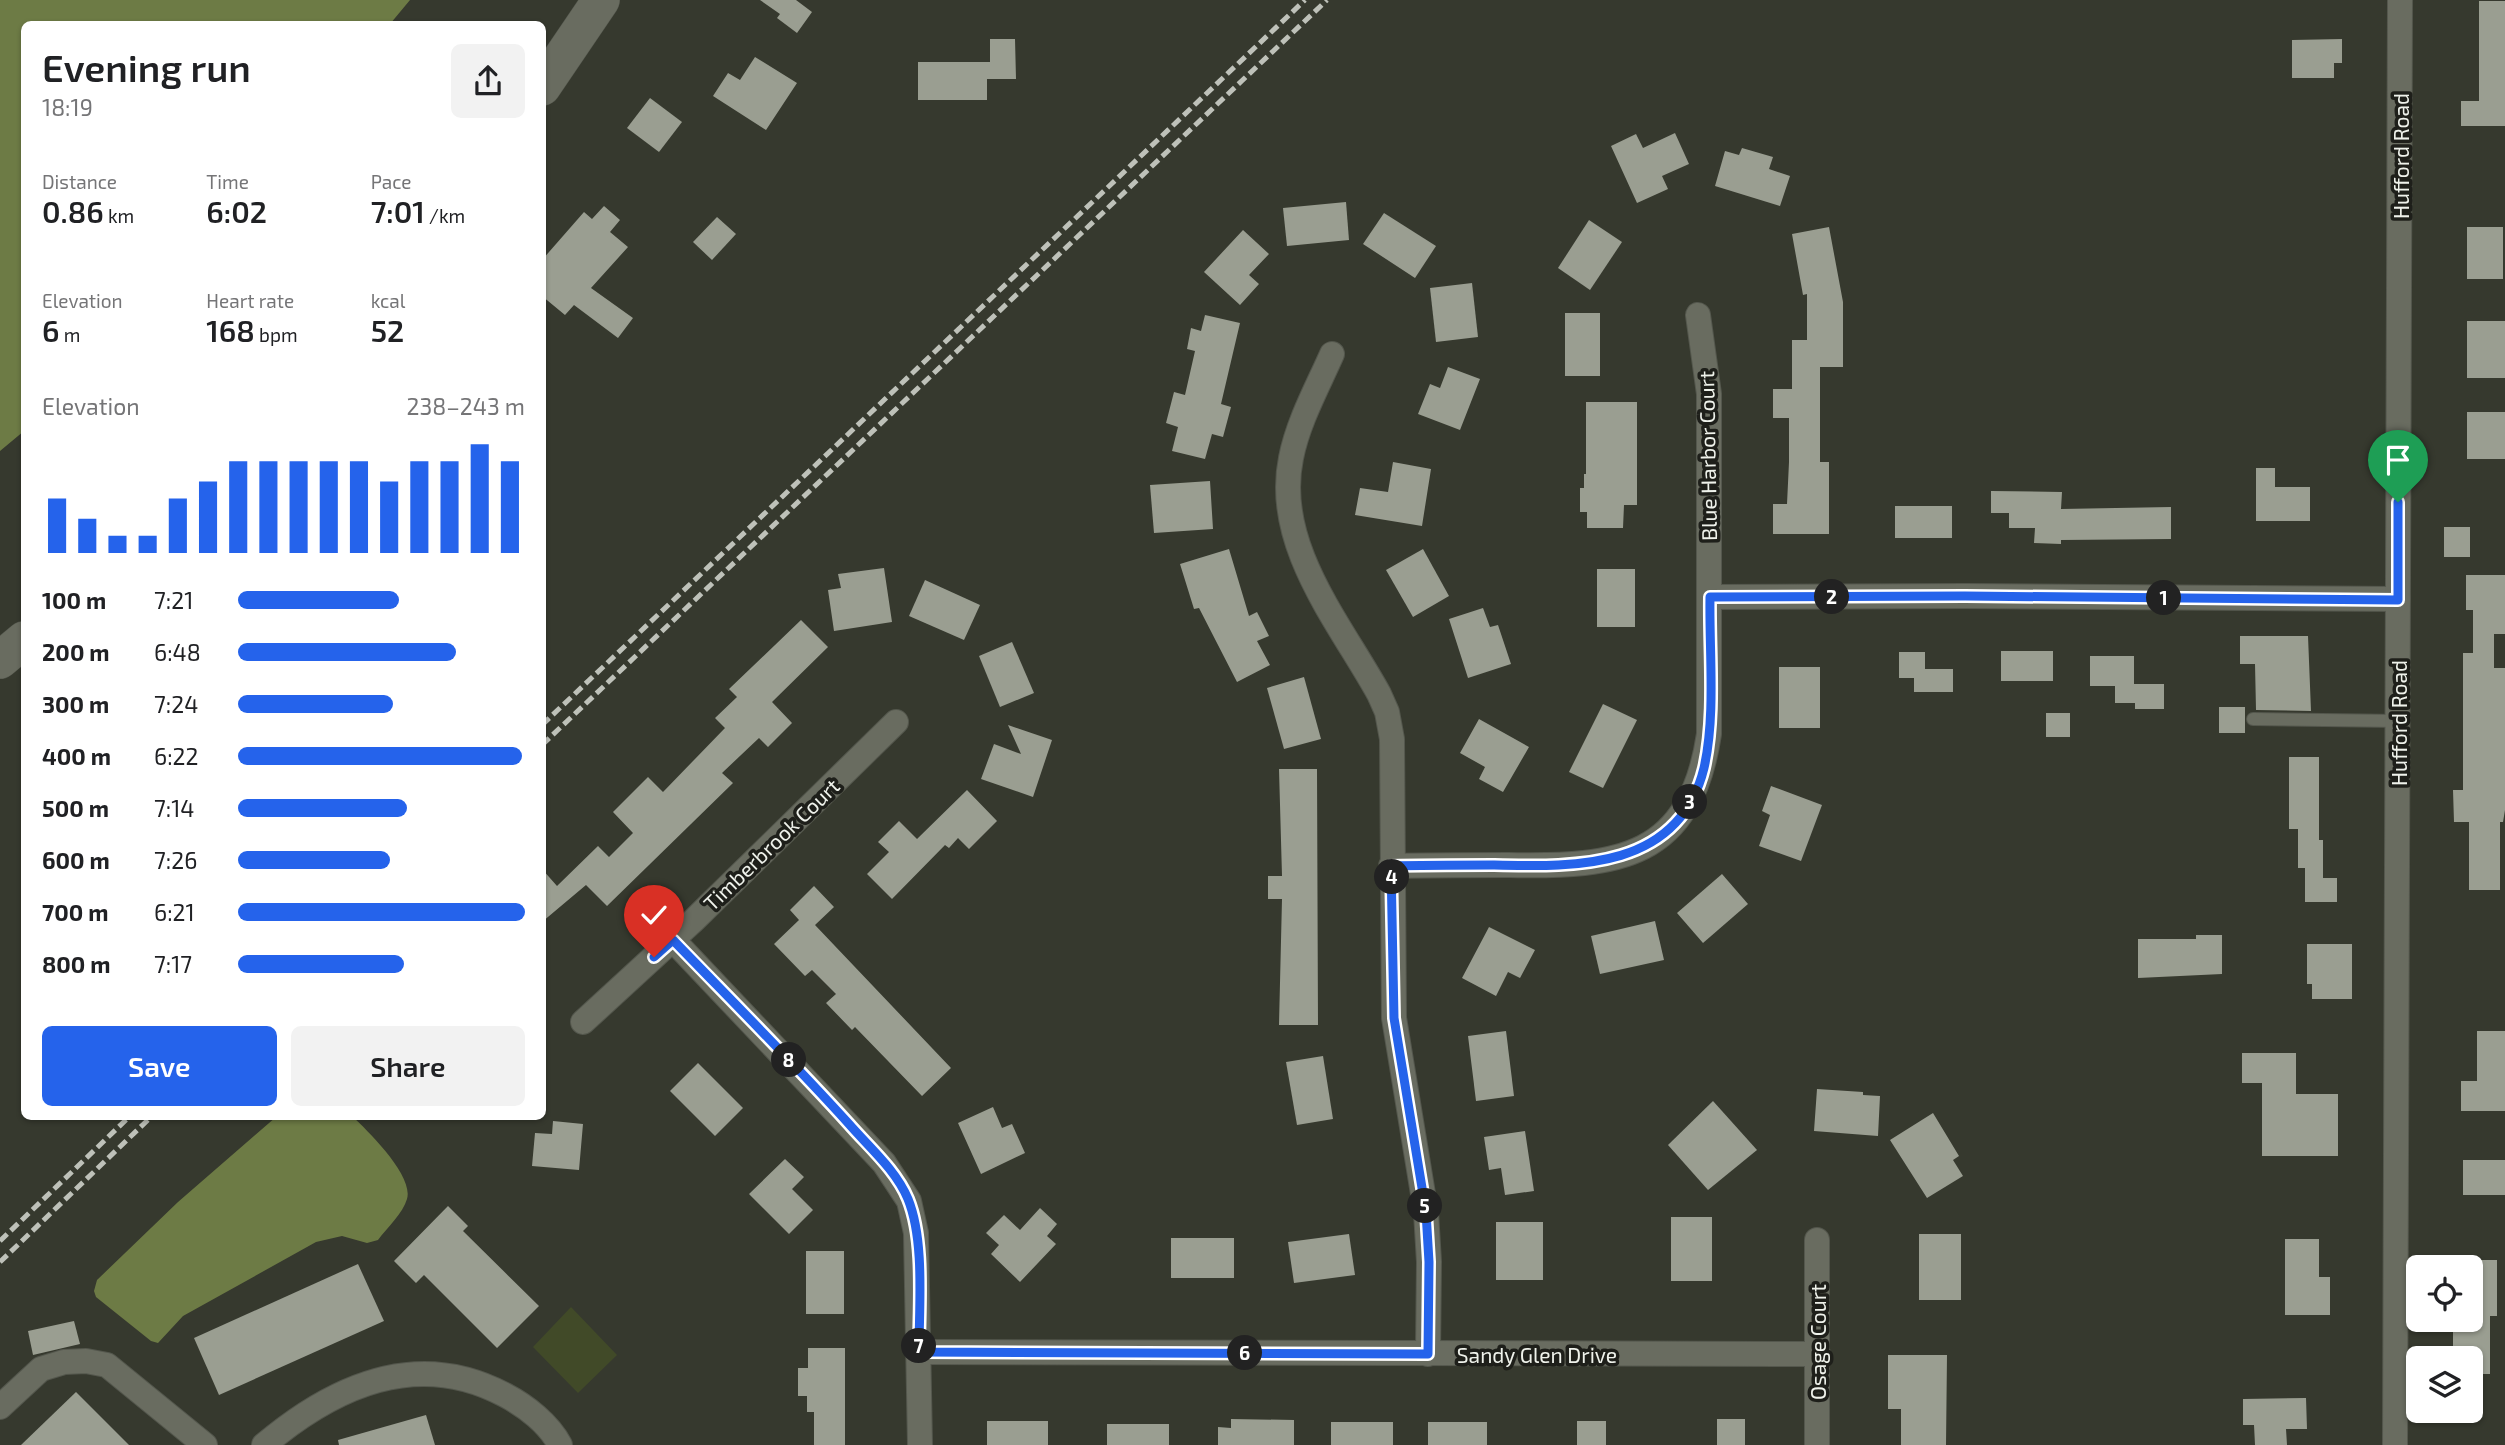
<!DOCTYPE html>
<meta charset="utf-8">
<style>
body{margin:0;font-family:"Exo 2",sans-serif;background:#f2f2f2;color:#202124;height:100vh;display:flex;flex-direction:column;font-size:26px;white-space:nowrap}
*{box-sizing:border-box;margin:0}
p{font-size:23px;color:#757577}
.icon{flex:none;width:38px;height:38px;fill:none;stroke:currentColor;stroke-width:2;stroke-linecap:round;stroke-linejoin:round}
.map{position:relative;flex:1;overflow:hidden}
.side{position:absolute;left:21px;top:21px;width:525px;height:1099px;display:flex;flex-direction:column;background:#fff;border-radius:10px;box-shadow:0 2px 5px #0004}
.side>*{flex:none}
.fabs{position:absolute;left:2406px;top:1255px;display:grid;gap:14px}
.fabs a{display:grid;place-items:center;width:77px;height:77px;border-radius:10px;background:#fff;box-shadow:0 2px 5px #0004;font-size:35px}
.pin{position:absolute;display:grid;place-items:center;width:60px;height:60px;color:#fff;margin:-72px -30px;border-radius:50% 50% 50% 0;rotate:-45deg;box-shadow:0 0 7px #0007}
.pin .icon{rotate:45deg}
.km{position:absolute;width:35px;height:35px;margin:-18px;border-radius:50%;background:#222;color:#fff;font-size:19px;line-height:35px;text-align:center}
.round{display:grid;place-items:center;flex:none;width:74px;height:74px;border-radius:10px;background:#f2f2f2}
.overview{display:flex;align-items:center;justify-content:space-between;height:119px;padding:0 21px}
h1{font-size:38px;font-weight:600;line-height:52px}
.stats{display:grid;grid-template-columns:repeat(3,1fr);gap:10px;height:119px;padding:7px 21px}
.stats div{display:grid;align-content:center}
.stats b{font-size:30px;font-weight:600}
.stats small{font-size:19px;font-weight:400}
.stats p{font-size:19px}
.chart{height:196px;padding:14px 21px}
.chart p{display:flex;justify-content:space-between}
.chart svg{width:100%;height:126px;margin-top:7px;stroke:#2563eb;stroke-width:6}
.button{display:flex;gap:14px;margin-top:auto;padding:14px 21px}
.button a{flex:1;height:80px;border-radius:10px;background:#2563eb;color:#fff;font-size:28px;font-weight:600;line-height:80px;text-align:center}
.button a+a{background:#f2f2f2;color:#202124}
ul{padding:0 21px;list-style:none;font-size:23px}
li{display:grid;grid-template-columns:112px 84px 1fr;align-items:center;height:52px}
li i{height:18px;border-radius:9px;background:#2563eb}
.map>svg:first-child{display:block}
</style>
<div class="map">
<svg width="2505" height="1445" viewBox="0 0 2505 1445">
<rect width="100%" height="100%" fill="#36392e"/>
<polygon fill="#414a28" points="571,1307 617,1355 578,1393 533,1347"/>
<g fill="#6d7b45">
<polygon points="0,0 410,0 390,24 24,24 24,431 0,451"/>
<path d="M276,1117H353C368,1131 414,1176 407,1199C403,1213 387,1228 378,1240L367,1243L342,1236L316,1242L183,1316L158,1343L151,1341L96,1297L94,1291L97,1280L178,1202Z"/>
</g>
<g fill="#9a9e91">
<polygon points="760,0 796,0 812,12 797,33 777,18 780,14"/>
<polygon points="2479,1 2505,1 2505,126 2461,126 2461,101 2479,101"/>
<polygon points="990,39 1015,39 1016,79 987,79 987,100 918,100 918,62 990,62"/>
<polygon points="2342,39 2342,63 2334,63 2334,78 2292,78 2292,40"/>
<polygon points="755,57 797,83 766,130 713,96 728,73 740,80"/>
<polygon points="650,98 682,122 659,152 627,128"/>
<polygon points="1675,133 1689,164 1662,176 1668,189 1637,203 1611,146 1636,134 1643,148"/>
<polygon points="1742,148 1773,157 1769,169 1790,176 1780,206 1715,186 1725,151 1739,155"/>
<polygon points="1346,202 1349,240 1287,246 1283,208"/>
<polygon points="604,206 620,220 610,232 628,247 591,288 633,318 618,338 574,305 565,315 542,296 542,260 584,212 592,219"/>
<polygon points="1384,213 1436,246 1415,278 1363,244"/>
<polygon points="717,217 736,234 712,260 693,242"/>
<polygon points="1589,220 1622,242 1590,290 1558,268"/>
<polygon points="1829,227 1843,302 1843,367 1820,367 1820,462 1829,462 1829,534 1773,534 1773,504 1787,504 1789,462 1789,418 1773,418 1773,389 1792,389 1792,340 1807,340 1807,294 1803,295 1792,234"/>
<rect x="2467" y="227" width="36" height="52"/>
<polygon points="1243,230 1269,254 1249,275 1259,284 1240,305 1204,272"/>
<polygon points="1472,283 1478,337 1436,342 1430,288"/>
<rect x="1565" y="313" width="35" height="63"/>
<polygon points="1205,315 1240,323 1221,404 1231,407 1223,437 1212,434 1205,459 1172,451 1178,427 1166,423 1174,392 1185,395 1195,351 1187,349 1191,328 1201,331"/>
<rect x="2467" y="321" width="38" height="57"/>
<polygon points="1448,367 1480,379 1460,430 1418,414 1430,384 1440,388"/>
<polygon points="1586,402 1637,402 1637,505 1624,505 1623,528 1587,528 1587,512 1580,512 1580,488 1584,488 1584,474 1586,474"/>
<rect x="2467" y="412" width="38" height="47"/>
<polygon points="1393,462 1431,469 1422,526 1355,515 1360,488 1388,492"/>
<polygon points="2256,468 2275,468 2275,487 2310,487 2310,521 2256,521"/>
<polygon points="1210,481 1213,529 1154,533 1150,485"/>
<polygon points="1991,491 2062,492 2061,509 2171,507 2171,539 2061,540 2061,544 2034,543 2035,528 2009,528 2009,513 1991,513"/>
<rect x="1895" y="506" width="57" height="32"/>
<rect x="2444" y="527" width="26" height="30"/>
<polygon points="1229,549 1249,616 1257,612 1269,636 1257,641 1270,665 1237,682 1199,608 1194,609 1180,564"/>
<polygon points="1423,549 1449,596 1413,617 1386,570"/>
<polygon points="884,568 892,622 834,631 828,590 841,588 838,574"/>
<rect x="1597" y="569" width="38" height="58"/>
<polygon points="2466,575 2505,575 2505,634 2494,634 2494,668 2505,668 2505,810 2503,822 2500,822 2500,890 2469,890 2469,822 2454,822 2453,790 2463,790 2463,653 2473,653 2473,610 2466,610"/>
<polygon points="925,580 980,605 964,640 909,616"/>
<polygon points="1483,608 1490,627 1498,625 1511,664 1468,678 1449,619"/>
<polygon points="801,620 828,647 772,702 792,723 768,747 759,738 722,773 733,783 607,906 586,885 542,922 542,869 557,886 598,846 609,857 633,833 613,812 648,777 663,792 725,728 715,718 737,697 729,689"/>
<polygon points="2240,636 2308,636 2311,711 2256,710 2255,664 2240,664"/>
<polygon points="1012,642 1034,693 1000,707 979,656"/>
<rect x="2001" y="651" width="52" height="30"/>
<polygon points="1899,652 1925,652 1925,669 1953,669 1953,692 1914,692 1914,678 1899,678"/>
<polygon points="2090,656 2134,656 2134,684 2164,684 2164,709 2135,709 2135,703 2115,703 2115,686 2090,686"/>
<rect x="1779" y="667" width="41" height="61"/>
<polygon points="1304,677 1321,739 1284,749 1267,688"/>
<polygon points="1603,704 1637,720 1603,788 1569,772"/>
<rect x="2219" y="707" width="26" height="26"/>
<rect x="2046" y="713" width="24" height="24"/>
<polygon points="1479,719 1529,747 1503,792 1479,779 1485,767 1460,753"/>
<polygon points="1008,725 1052,740 1033,797 981,779 994,744 1021,754"/>
<polygon points="2289,757 2319,757 2319,840 2323,840 2323,878 2337,878 2337,902 2305,902 2305,868 2298,868 2298,829 2289,829"/>
<polygon points="1279,769 1317,769 1318,1025 1279,1025 1282,899 1268,899 1268,876 1282,876"/>
<polygon points="1771,786 1822,805 1801,861 1759,846 1770,815 1762,811"/>
<polygon points="967,790 997,821 969,849 958,838 949,848 945,845 892,899 867,874 889,852 878,842 899,821 917,839"/>
<polygon points="1722,874 1748,904 1703,943 1677,913"/>
<polygon points="814,886 834,907 815,925 951,1068 922,1096 855,1027 852,1030 826,1003 836,994 812,970 805,976 774,944 799,920 790,910"/>
<polygon points="1655,921 1664,960 1600,974 1591,936"/>
<polygon points="1489,927 1535,950 1520,978 1508,972 1496,996 1462,978"/>
<polygon points="2196,935 2222,935 2222,974 2138,978 2138,939 2196,939"/>
<polygon points="2307,944 2352,944 2352,999 2312,999 2312,984 2307,984"/>
<polygon points="1506,1031 1514,1096 1476,1101 1468,1036"/>
<polygon points="2477,1031 2505,1031 2505,1111 2461,1111 2461,1081 2477,1081"/>
<polygon points="2242,1053 2296,1053 2296,1094 2338,1094 2338,1156 2262,1156 2262,1083 2242,1083"/>
<polygon points="1323,1056 1333,1119 1297,1125 1286,1062"/>
<polygon points="698,1063 743,1108 715,1136 670,1091"/>
<polygon points="1817,1089 1863,1092 1863,1095 1880,1096 1878,1136 1814,1131"/>
<polygon points="1713,1101 1757,1150 1708,1190 1668,1145"/>
<polygon points="993,1107 1002,1128 1012,1124 1025,1153 981,1174 958,1123"/>
<polygon points="1933,1113 1959,1156 1953,1160 1963,1176 1927,1198 1890,1140"/>
<polygon points="553,1121 583,1124 579,1170 532,1166 535,1133 552,1134"/>
<polygon points="1525,1131 1534,1191 1505,1195 1501,1168 1489,1170 1484,1137"/>
<polygon points="785,1159 804,1177 792,1189 813,1210 789,1234 749,1194"/>
<rect x="2463" y="1160" width="42" height="35"/>
<polygon points="448,1206 468,1226 463,1231 539,1306 497,1348 424,1275 416,1283 394,1261"/>
<polygon points="1040,1208 1057,1224 1047,1236 1056,1244 1020,1282 991,1254 999,1245 986,1233 1004,1215 1020,1230"/>
<rect x="1671" y="1217" width="41" height="64"/>
<rect x="1496" y="1222" width="47" height="58"/>
<polygon points="1349,1234 1355,1275 1294,1283 1288,1242"/>
<rect x="1919" y="1234" width="42" height="66"/>
<rect x="1171" y="1238" width="63" height="40"/>
<polygon points="2285,1239 2319,1239 2319,1277 2330,1277 2330,1315 2285,1315"/>
<rect x="806" y="1251" width="38" height="63"/>
<polygon points="2471,1260 2497,1260 2497,1316 2490,1316 2490,1374 2471,1374 2471,1358 2453,1358 2453,1332 2471,1332"/>
<polygon points="358,1264 384,1321 219,1395 194,1338"/>
<polygon points="74,1321 80,1344 33,1355 28,1331"/>
<polygon points="808,1348 845,1348 845,1445 814,1445 814,1412 807,1412 807,1396 798,1396 798,1368 808,1368"/>
<polygon points="1888,1355 1947,1355 1946,1445 1901,1445 1901,1409 1888,1409"/>
<polygon points="76,1392 129,1445 21,1445"/>
<polygon points="2306,1398 2307,1429 2286,1429 2287,1445 2255,1445 2254,1425 2243,1425 2243,1399"/>
<polygon points="426,1415 435,1445 339,1445 338,1440"/>
<polygon points="1231,1419 1294,1420 1294,1445 1218,1445 1218,1427 1231,1428"/>
<rect x="1717" y="1419" width="28" height="26"/>
<rect x="987" y="1421" width="61" height="24"/>
<rect x="1577" y="1421" width="29" height="24"/>
<rect x="1331" y="1422" width="62" height="23"/>
<rect x="1428" y="1422" width="59" height="23"/>
<rect x="1107" y="1424" width="62" height="21"/>
</g>
<g fill="none" stroke-linecap="round" stroke-linejoin="round">
<g stroke="#54574d" stroke-width="14">
<polyline id="lane" points="2253,719 2398,721"/>
</g>
<g stroke="#54574d" stroke-width="26">
<g id="street">
<path d="M1332,354C1317,388 1298,422 1291,458C1273,545 1340,623 1379,694L1387,712L1392,739L1394,1018L1426,1212L1429,1262L1428,1354"/>
<polyline points="1710,597 1965,596 2398,599"/>
<path d="M1391,866C1431,865 1470,865 1509,865C1619,867 1690,859 1709,734V394L1698,315"/>
<polyline points="673,940 884,1163 909,1201 916,1233 920,1445"/>
<polyline points="583,1022 694,920 896,722"/>
<polyline points="1817,1240 1817,1445"/>
<polyline points="920,1352 1818,1354"/>
<polyline points="0,1407 41,1369 64,1362 86,1361 107,1365 205,1445"/>
<path d="M264,1445C334,1386 417,1348 505,1395C526,1406 549,1424 560,1445"/>
<polyline points="2395,1445 2400,0"/>
</g>
</g>
<g stroke="#54574d" stroke-width="38">
<g id="secondary">
<polyline points="542,87 601,0"/>
<polyline points="0,660 24,640"/>
</g>
</g>
<use href="#lane" stroke="#696c60" stroke-width="12"/>
<use href="#street" stroke="#696c60" stroke-width="24"/>
<use href="#secondary" stroke="#696c60" stroke-width="37"/>
<g stroke="#bec1b9" stroke-width="5" stroke-dasharray="10 5" stroke-linecap="butt">
<polyline points="542,725 1305,0"/>
<polyline points="542,745 1327,0"/>
<polyline points="0,1241 130,1116"/>
<polyline points="0,1262 152,1116"/>
</g>
</g>
<g fill="none" stroke-linecap="round" stroke-linejoin="round">
<g stroke="#fff" stroke-width="14">
<path id="route" d="M654,957L673,940C732,1001 792,1061 849,1124C869,1147 896,1170 908,1199C925,1241 919,1306 919,1352L1428,1354L1429,1262L1426,1212L1394,1018L1391,866C1425,865 1459,865 1493,865C1576,867 1679,870 1704,768C1716,715 1709,651 1710,597L1965,596L2398,600V502"/>
</g>
<use href="#route" stroke="#2563eb" stroke-width="9"/>
</g>
<g text-anchor="middle" dominant-baseline="central" stroke-width="7" stroke-linejoin="round" paint-order="stroke">
<g font-size="21" fill="#eff2eb" stroke="#1e1f1a">
<text transform="translate(2400 156) rotate(-90)">Hufford Road</text>
<text transform="translate(1707 456) rotate(-91)">Blue Harbor Court</text>
<text transform="translate(2398 723) rotate(-90)">Hufford Road</text>
<text transform="translate(771 844) rotate(-44)">Timberbrook Court</text>
<text transform="translate(1817 1342) rotate(-90)">Osage Court</text>
<text x="1537" y="1354">Sandy Glen Drive</text>
</g>
</g>
</svg>
<div class="fabs">
<a><svg class="icon" aria-label="locate" viewBox="0 0 24 24"><circle cx="12" cy="12" r="6"/><path d="M12 2v4M12 18v4M2 12h4M18 12h4"/></svg></a>
<a><svg class="icon" aria-label="layers" viewBox="0 0 24 24"><path d="M12 4l9 5-9 5-9-5zM3 14l9 5 9-5"/></svg></a>
</div>
<div class="pin" style="left:2398px;top:502px;background:#1e9e55"><svg class="icon" aria-label="arrive" viewBox="0 0 24 24"><path d="M6 21V4h12l-3 4 3 4H6"/></svg></div>
<div class="pin" style="left:654px;top:957px;background:#d93025"><svg class="icon" aria-label="check" viewBox="0 0 24 24"><path d="M5 12l5 5 9-10"/></svg></div>
<b class="km" style="left:2164px;top:598px">1</b>
<b class="km" style="left:1832px;top:597px">2</b>
<b class="km" style="left:1690px;top:802px">3</b>
<b class="km" style="left:1392px;top:877px">4</b>
<b class="km" style="left:1425px;top:1206px">5</b>
<b class="km" style="left:1245px;top:1353px">6</b>
<b class="km" style="left:919px;top:1346px">7</b>
<b class="km" style="left:789px;top:1060px">8</b>
<section class="side">
<div class="overview"><div><h1>Evening run</h1><p>18:19</p></div><a class="round"><svg class="icon" aria-label="share" viewBox="0 0 24 24"><path d="M12 15V3M7 8l5-5 5 5M5 13v7h14v-7"/></svg></a></div>
<div class="stats">
<div><p>Distance</p><b>0.86<small> km</small></b></div>
<div><p>Time</p><b>6:02</b></div>
<div><p>Pace</p><b>7:01<small> /km</small></b></div>
</div>
<div class="stats">
<div><p>Elevation</p><b>6<small> m</small></b></div>
<div><p>Heart rate</p><b>168<small> bpm</small></b></div>
<div><p>kcal</p><b>52</b></div>
</div>
<div class="chart"><p><span>Elevation</span>238–243 m</p>
<svg viewBox="0 0 160 44" preserveAspectRatio="none"><path d="M5 44V25M15 44V32M25 44V38M35 44V38M45 44V25M55 44V19M65 44V12M75 44V12M85 44V12M95 44V12M105 44V12M115 44V19M125 44V12M135 44V12M145 44V6M155 44V12"/></svg>
</div>
<ul>
<li><b>100 m</b>7:21<i style="width:56%"></i></li>
<li><b>200 m</b>6:48<i style="width:76%"></i></li>
<li><b>300 m</b>7:24<i style="width:54%"></i></li>
<li><b>400 m</b>6:22<i style="width:99%"></i></li>
<li><b>500 m</b>7:14<i style="width:59%"></i></li>
<li><b>600 m</b>7:26<i style="width:53%"></i></li>
<li><b>700 m</b>6:21<i style="width:100%"></i></li>
<li><b>800 m</b>7:17<i style="width:58%"></i></li>
</ul>
<div class="button"><a>Save</a><a>Share</a></div>
</section>
</div>
